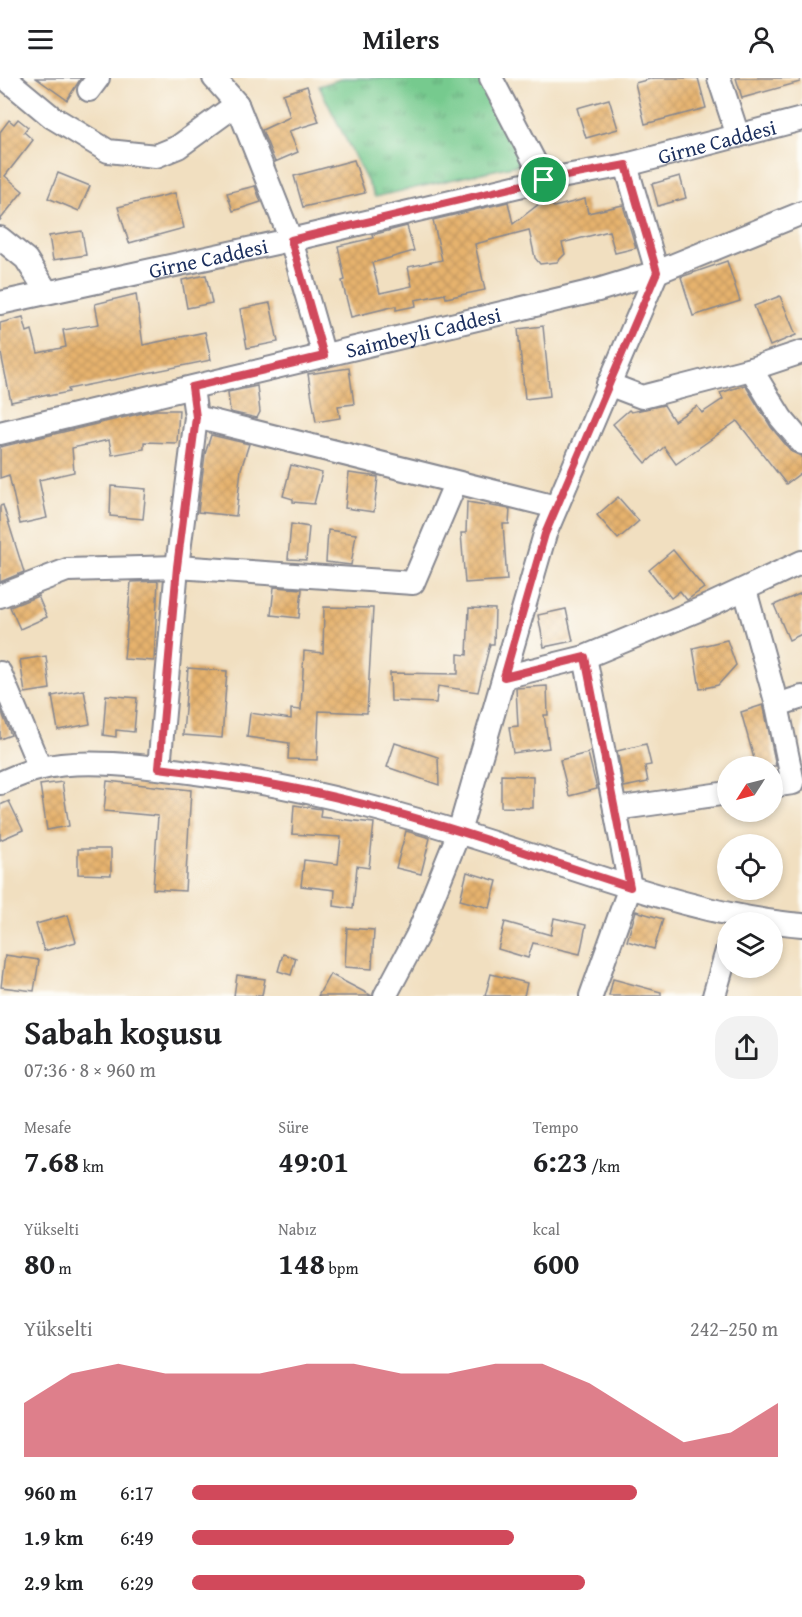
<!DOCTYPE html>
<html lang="tr">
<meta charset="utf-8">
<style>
body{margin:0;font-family:"Gentium Book Plus",serif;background:#f2f2f2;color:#202124;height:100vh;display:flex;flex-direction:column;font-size:22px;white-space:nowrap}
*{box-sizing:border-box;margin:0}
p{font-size:20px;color:#757577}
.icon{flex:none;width:33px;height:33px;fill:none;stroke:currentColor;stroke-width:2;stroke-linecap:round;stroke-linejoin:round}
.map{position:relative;height:918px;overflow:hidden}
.details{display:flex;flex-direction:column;background:#fff;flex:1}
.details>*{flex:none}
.needle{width:39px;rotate:234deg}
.controls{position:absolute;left:717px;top:678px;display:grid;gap:12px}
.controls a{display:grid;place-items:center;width:66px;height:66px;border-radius:50%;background:#fff;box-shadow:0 3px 9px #0003;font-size:30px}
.pin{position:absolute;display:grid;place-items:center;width:51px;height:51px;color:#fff;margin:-26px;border:3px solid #fff;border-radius:50%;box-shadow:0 2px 6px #0007}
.round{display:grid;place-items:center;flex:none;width:63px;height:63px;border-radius:24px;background:#f2f2f2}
.headline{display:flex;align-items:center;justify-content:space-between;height:102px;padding:0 24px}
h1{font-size:33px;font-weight:700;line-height:45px}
.metrics{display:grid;grid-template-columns:repeat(3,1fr);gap:9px;height:102px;padding:6px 24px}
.metrics div{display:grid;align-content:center}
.metrics b{font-size:30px;font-weight:700}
.metrics small{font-size:16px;font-weight:400}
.metrics p{font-size:16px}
.chart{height:168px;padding:12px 24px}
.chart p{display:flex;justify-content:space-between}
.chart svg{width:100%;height:108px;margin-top:6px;fill:#d1495b;opacity:.7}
ul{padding:0 24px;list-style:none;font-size:20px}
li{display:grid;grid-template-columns:96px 72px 1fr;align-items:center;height:45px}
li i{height:15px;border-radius:8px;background:#d1495b}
header{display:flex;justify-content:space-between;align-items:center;height:78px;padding:0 24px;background:#fff;font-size:27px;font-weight:700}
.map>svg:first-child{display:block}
</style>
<header><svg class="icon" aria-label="menu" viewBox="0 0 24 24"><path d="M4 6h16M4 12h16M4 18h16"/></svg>Milers<svg class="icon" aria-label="person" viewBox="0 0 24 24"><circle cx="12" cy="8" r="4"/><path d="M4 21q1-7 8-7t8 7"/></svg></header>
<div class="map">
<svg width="802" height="918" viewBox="0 0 802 918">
<defs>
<pattern id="grass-tufts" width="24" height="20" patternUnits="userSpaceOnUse" patternTransform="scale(1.5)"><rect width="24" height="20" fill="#76ca8e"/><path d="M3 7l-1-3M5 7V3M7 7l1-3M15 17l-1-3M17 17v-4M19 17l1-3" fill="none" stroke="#60a477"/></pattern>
<pattern id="building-cross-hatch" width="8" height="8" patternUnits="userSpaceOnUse" patternTransform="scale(1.5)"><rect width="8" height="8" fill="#e6b26d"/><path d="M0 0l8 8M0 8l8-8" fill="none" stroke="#c59961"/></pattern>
</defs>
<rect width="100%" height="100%" fill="#fdfcf7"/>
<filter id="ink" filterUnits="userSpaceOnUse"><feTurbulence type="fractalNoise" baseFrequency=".0167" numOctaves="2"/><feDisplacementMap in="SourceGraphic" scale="12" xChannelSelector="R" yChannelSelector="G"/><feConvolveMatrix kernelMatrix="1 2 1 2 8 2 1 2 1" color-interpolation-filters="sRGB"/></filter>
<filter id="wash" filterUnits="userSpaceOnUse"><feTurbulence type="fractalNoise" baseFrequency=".008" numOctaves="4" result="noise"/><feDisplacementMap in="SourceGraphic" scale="24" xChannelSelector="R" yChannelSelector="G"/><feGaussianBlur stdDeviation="1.35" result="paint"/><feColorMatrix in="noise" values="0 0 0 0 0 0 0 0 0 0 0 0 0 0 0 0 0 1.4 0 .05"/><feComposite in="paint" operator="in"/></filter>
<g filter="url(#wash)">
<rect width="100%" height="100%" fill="#f1dfc0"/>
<polygon fill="url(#grass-tufts)" stroke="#487c76" stroke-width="1.5" points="344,0 484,0 526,85 375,119 319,8"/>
<g id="blocks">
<g fill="url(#building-cross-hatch)">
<polygon points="36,0 81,0 67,22"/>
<polygon points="654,0 698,0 706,30 645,46 635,5"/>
<polygon points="736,0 800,0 800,4 742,20"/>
<polygon points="307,8 319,44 289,53 298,74 275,84 262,52 290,39 283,16"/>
<polygon points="609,21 618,51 586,60 577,30"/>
<polygon points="18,41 28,49 24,54 33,62 5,98 23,113 0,142 0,54 9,42 14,46"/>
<polygon points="354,82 365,115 303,129 294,98"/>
<polygon points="58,95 90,108 79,133 48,120"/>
<polygon points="680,98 686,120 658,128 652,106"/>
<polygon points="255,108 261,124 233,133 227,115"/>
<polygon points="175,115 184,150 129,165 118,129"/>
<polygon points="585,121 588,135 623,127 636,170 615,175 609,153 562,165 565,176 557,184 540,186 535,180 529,152 475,166 485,212 446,220 445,216 415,222 416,228 396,232 396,228 351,239 342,203 345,202 338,168 373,160 372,157 407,148 414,173 372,185 380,215 412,208 408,189 442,182 433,142 508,124 513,146 539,126 550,126 554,129"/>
<polygon points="82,153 86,177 53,182 49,158"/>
<polygon points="727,183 740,223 693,238 681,199"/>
<polygon points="206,197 212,225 187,230 182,202"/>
<polygon points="136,216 143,267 205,254 211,282 68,311 69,314 48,318 48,316 11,324 0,271 0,245 23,239 27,254 32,252 38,275 66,269 63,252 99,246 95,226"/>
<polygon points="780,218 796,257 770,268 754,228"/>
<polygon points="270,225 278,264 247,270 240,231"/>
<polygon points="543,248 550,318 525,321 518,251"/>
<polygon points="349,290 354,326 338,328 340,340 316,344 308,296"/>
<polygon points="745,307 771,349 792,374 802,378 802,394 786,406 737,343 676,386 664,369 646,385 613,346 629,332 631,334 664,327 674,343 697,328 702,335 723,321 720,315"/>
<polygon points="257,308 260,334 257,340 230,334 228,314"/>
<polygon points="155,332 179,332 177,365 144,364 144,371 112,377 109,362 72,370 74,394 39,402 47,440 20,446 9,397 0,400 0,369"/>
<polygon points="211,357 249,366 241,391 236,438 198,434 205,376"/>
<polygon points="291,387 322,395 314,426 293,424 293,421 283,418"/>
<polygon points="349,395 378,399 374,434 345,430"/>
<polygon points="111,408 146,411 143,441 110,438"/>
<polygon points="618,419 639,443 618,461 597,437"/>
<polygon points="467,424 510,431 509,446 503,446 507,502 465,505 461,455 466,455"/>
<polygon points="3,427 24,494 0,504 0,428"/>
<polygon points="291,446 309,449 306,482 288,481"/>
<polygon points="328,452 356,456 351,487 326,484"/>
<polygon points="673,472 704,510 687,522 680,513 671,520 649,492"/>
<polygon points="158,503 154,583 124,581 131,504"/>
<polygon points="274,509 302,511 299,540 271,537"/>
<polygon points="802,515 802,556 789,562 774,527"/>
<polygon points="38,518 47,539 20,551 10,529"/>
<polygon points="324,529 373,530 367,635 319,633 317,682 288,681 289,665 247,659 250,635 291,641 291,631 301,632 304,573 323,575"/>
<polygon points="469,530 495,531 494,566 490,566 478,614 438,608 436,625 391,623 390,595 458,596 458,576 467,577"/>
<polygon points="566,531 573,563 544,569 538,537"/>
<polygon points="727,562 736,587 718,607 700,611 693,570"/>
<polygon points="46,578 50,611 25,615 20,582"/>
<polygon points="188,590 227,593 222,660 183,657"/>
<polygon points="547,608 548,637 544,637 549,670 513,675 509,649 518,648 516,610"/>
<polygon points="84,612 90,646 58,652 52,618"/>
<polygon points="106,617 137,620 134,654 116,652 116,659 103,657"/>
<polygon points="763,627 764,630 776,688 756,688 741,634"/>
<polygon points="0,630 11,657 0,661"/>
<polygon points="395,665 438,679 439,707 387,689"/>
<polygon points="646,666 651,687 645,688 648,704 624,709 617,673"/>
<polygon points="588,675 597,711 569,718 560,682"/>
<polygon points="501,697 533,698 533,730 501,729"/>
<polygon points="107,703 191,712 185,813 153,811 158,738 104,733"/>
<polygon points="62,704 69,748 47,752 40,707"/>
<polygon points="9,723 23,752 0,762 0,727"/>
<polygon points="294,727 321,731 320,739 374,745 369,790 357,788 353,831 334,828 335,812 301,808 304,782 338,786 341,759 292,756"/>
<polygon points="406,753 430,760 421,796 396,790"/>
<polygon points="78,771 111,771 111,797 78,796"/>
<polygon points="467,794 497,803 490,830 460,822"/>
<polygon points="636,833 663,841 654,871 627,863"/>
<polygon points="68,837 76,864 44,873 36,846"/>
<polygon points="554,840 586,847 580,876 533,865 528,880 498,871 505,844 551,857"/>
<polygon points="347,850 374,852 372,891 345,889"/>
<polygon points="283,876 296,880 291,897 278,893"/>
<polygon points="5,877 39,882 34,913 1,909"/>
<polygon points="330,896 372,918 318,918"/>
<polygon points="491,896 527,905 524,918 485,918"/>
<polygon points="237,897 265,901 262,918 234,918"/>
<polygon points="613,901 661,914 661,918 609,918"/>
</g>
</g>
</g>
<g filter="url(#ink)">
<use href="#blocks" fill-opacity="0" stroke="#86878f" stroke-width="1.5"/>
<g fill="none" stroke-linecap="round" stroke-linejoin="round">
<g stroke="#86878f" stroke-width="26">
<g id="minor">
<polyline points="5,0 52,39 108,73 156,78 178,69 237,26"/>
<polyline points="214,0 237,26 291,162 324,278"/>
<polyline points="491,0 544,102"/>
<polyline points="719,0 738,58"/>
<polyline points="89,12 98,0"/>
<polyline points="0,160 26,181 47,214"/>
<path id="s1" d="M0,225L299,160L544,102L626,87L802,41"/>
<polyline points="751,291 781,340 802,365"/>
<polyline points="608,306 642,319 751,291 802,274"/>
<polyline points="196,339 556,429"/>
<path id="s2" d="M0,355L598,212L657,194L802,135"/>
<polyline points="745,512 777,627 793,705 772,708"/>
<polyline points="0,518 67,492 177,489 413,505 455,406"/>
<polyline points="585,579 615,731"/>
<polyline points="0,595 40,690"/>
<polyline points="504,599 585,579 710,527 802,484"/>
<polyline points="777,627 802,619"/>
<polyline points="159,690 177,489 196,339 192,310"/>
<path d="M0,705C12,700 25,694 38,691C83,679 151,689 196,695C311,709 421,741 530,777C615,804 713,840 802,847"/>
<polyline points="385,918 417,858 459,754 545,456 657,194 626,87"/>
<polyline points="591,918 630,809 615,731 728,715"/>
<polyline points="714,918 728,869"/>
</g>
</g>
<use href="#minor" stroke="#fff" stroke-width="22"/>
</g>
</g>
<g fill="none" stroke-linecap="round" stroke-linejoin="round" filter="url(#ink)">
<g stroke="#fff" stroke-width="12">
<path id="route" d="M626,87L657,194L545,456L504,599L585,579L630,809C528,776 426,739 321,716C268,704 214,697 159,690L177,489L196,339L192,309L324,278L291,162L544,102Z"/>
</g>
<use href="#route" stroke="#d1495b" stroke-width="8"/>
</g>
<g text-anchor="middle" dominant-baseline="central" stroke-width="5" stroke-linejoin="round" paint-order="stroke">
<g font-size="21" fill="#1b2f5e" stroke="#fdfcf7">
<text stroke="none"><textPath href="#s1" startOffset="735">Girne Caddesi</textPath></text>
<text stroke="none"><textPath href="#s1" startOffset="213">Girne Caddesi</textPath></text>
<text stroke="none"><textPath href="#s2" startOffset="435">Saimbeyli Caddesi</textPath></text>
</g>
</g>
</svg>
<div class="controls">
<a><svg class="needle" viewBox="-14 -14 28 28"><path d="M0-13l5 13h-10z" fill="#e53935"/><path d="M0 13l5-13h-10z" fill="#757577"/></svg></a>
<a><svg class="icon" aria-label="locate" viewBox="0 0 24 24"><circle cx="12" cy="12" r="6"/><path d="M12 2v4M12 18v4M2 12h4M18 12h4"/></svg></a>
<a><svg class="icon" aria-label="layers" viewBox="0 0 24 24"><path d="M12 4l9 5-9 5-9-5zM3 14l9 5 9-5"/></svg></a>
</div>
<div class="pin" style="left:544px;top:102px;background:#1e9e55"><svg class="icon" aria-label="arrive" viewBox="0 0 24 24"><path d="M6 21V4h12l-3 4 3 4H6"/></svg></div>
</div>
<section class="details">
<div class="headline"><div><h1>Sabah koşusu</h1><p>07:36 · 8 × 960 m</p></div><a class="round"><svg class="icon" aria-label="share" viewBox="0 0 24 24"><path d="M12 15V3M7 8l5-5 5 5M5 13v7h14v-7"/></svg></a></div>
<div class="metrics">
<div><p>Mesafe</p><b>7.68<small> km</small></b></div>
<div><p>Süre</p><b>49:01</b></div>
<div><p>Tempo</p><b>6:23<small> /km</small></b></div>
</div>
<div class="metrics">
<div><p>Yükselti</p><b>80<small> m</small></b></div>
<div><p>Nabız</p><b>148<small> bpm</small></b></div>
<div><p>kcal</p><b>600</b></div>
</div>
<div class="chart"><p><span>Yükselti</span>242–250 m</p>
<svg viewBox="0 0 160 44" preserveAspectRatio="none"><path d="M0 44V22L10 10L20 6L30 10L40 10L50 10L60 6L70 6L80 10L90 10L100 6L110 6L120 14L130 26L140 38L150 34L160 22V44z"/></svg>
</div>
<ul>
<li><b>960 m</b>6:17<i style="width:76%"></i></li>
<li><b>1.9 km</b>6:49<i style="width:55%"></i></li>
<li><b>2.9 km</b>6:29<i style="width:67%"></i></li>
</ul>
</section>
